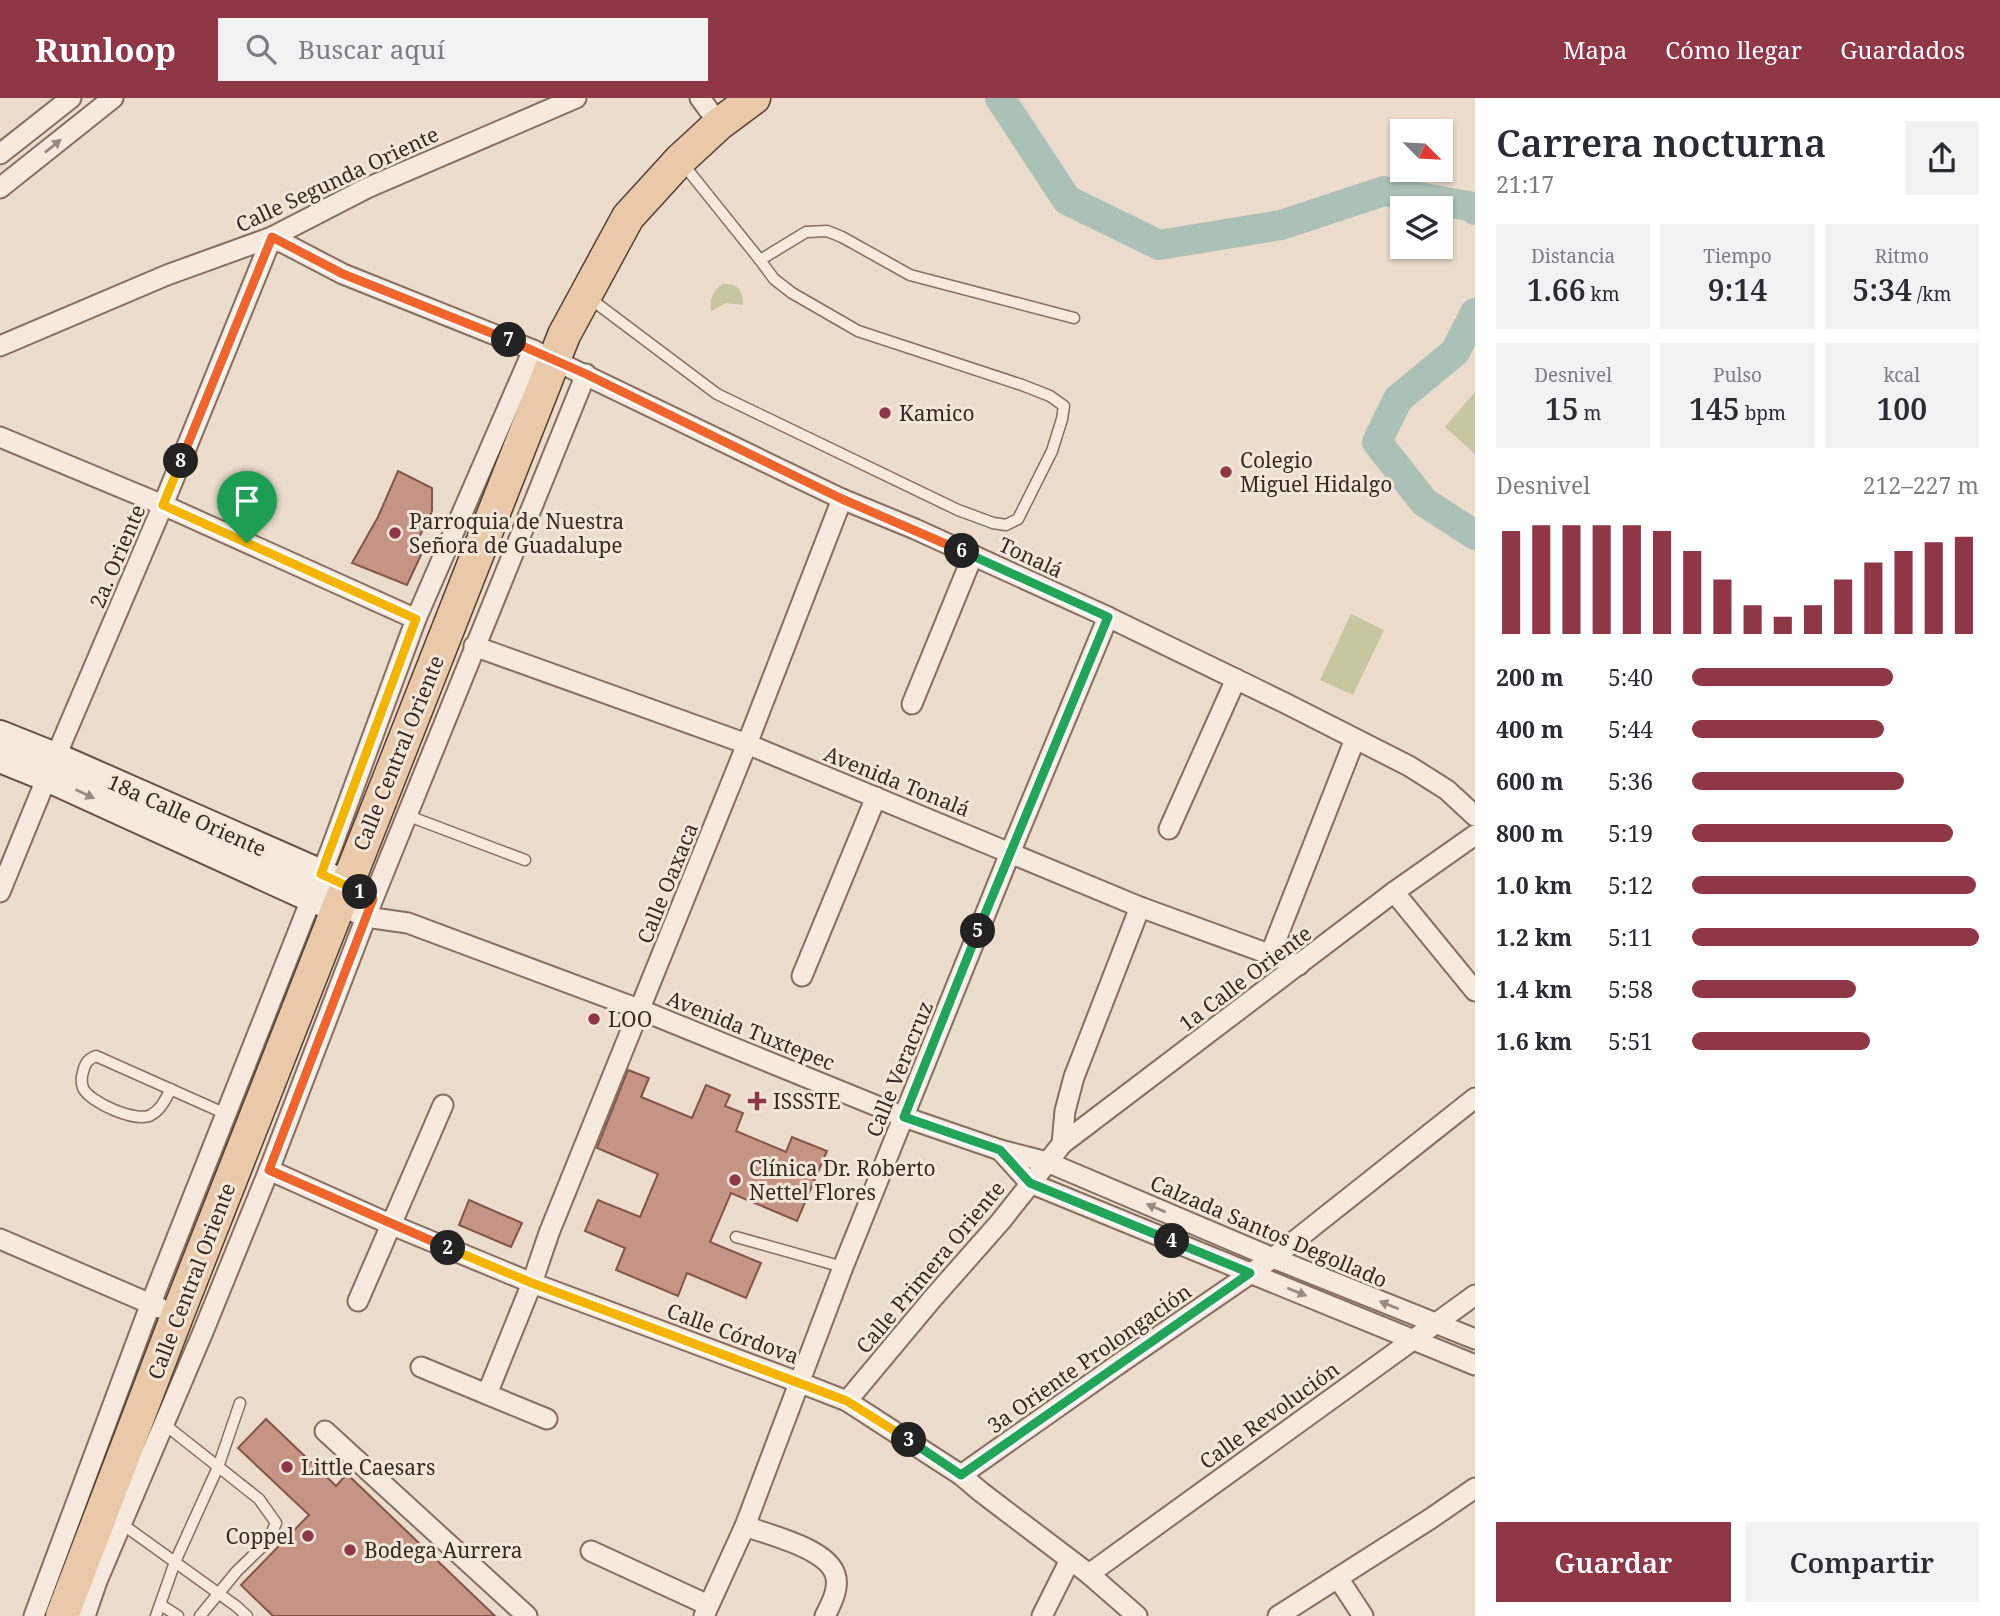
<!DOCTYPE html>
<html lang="es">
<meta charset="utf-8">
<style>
body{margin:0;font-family:"Noto Serif",serif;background:#f2f2f3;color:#2b2b33;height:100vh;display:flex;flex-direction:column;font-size:26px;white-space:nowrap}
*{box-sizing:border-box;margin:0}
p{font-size:23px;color:#7c7c81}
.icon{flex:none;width:38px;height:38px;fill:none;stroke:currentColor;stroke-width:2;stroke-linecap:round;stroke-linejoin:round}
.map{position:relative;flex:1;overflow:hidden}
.panel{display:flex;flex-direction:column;background:#fff;width:525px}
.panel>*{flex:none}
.needle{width:46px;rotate:114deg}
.tools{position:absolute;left:1390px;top:21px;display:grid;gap:14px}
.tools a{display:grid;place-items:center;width:63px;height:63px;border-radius:0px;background:#fff;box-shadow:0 2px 5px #0004;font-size:35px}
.pin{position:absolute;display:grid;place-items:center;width:60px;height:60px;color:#fff;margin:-72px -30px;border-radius:50% 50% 50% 0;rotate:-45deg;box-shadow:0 0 7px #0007}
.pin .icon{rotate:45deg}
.km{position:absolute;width:35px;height:35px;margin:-18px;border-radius:50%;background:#222;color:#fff;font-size:19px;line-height:35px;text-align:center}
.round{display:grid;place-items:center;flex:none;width:74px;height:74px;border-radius:0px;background:#f2f2f3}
.headline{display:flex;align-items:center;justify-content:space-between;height:119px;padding:0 21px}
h1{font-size:38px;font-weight:600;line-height:52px}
.figures{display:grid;grid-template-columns:repeat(3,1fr);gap:10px;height:119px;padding:7px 21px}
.figures div{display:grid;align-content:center;border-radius:0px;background:#f2f2f3;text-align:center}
.figures b{font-size:30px;font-weight:600}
.figures small{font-size:19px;font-weight:400}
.figures p{font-size:19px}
.chart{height:196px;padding:14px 21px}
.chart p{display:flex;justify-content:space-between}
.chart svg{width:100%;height:126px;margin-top:7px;stroke:#8f3647;stroke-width:6}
.action{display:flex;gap:14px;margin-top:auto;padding:14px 21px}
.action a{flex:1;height:80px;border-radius:0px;background:#8f3647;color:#fff;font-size:28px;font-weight:600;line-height:80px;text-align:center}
.action a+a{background:#f2f2f3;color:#2b2b33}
ul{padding:0 21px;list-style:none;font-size:23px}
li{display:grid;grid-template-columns:112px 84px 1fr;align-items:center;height:52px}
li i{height:18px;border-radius:9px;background:#8f3647}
header{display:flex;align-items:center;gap:42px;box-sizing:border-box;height:98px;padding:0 35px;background:#8f3647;color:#fff}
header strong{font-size:33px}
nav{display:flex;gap:38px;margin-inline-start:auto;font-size:24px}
.search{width:490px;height:63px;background:#f2f2f3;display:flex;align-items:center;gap:18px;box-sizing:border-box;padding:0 24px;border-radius:0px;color:#7c7c81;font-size:26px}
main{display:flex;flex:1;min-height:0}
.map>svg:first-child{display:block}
</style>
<header>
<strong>Runloop</strong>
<div class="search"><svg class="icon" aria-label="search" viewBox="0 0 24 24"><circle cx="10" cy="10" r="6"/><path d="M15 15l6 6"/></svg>Buscar aquí</div>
<nav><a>Mapa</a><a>Cómo llegar</a><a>Guardados</a></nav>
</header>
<main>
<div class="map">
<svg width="1475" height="1518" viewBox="0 0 1475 1518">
<rect width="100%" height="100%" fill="#ebdccb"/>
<g fill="#c8c69f">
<path d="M723,186C738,185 743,192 743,207L726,205L711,213C710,200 712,193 723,186Z"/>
<polygon points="1475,294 1475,356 1445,329"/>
<polygon points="1351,516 1384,532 1353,597 1320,582"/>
</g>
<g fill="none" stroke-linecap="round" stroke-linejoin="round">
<g stroke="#abc0b6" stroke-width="30">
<polyline points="1000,0 1067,102 1159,147 1281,127 1384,93 1474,109 1475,112"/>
<polyline points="1475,215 1455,254 1398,301 1377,344 1424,404 1475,437"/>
</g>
</g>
<g fill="#c59485" stroke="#835549" stroke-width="2">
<polygon points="398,373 432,390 432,413 414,450 421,457 407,487 352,465 378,419"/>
<polygon points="628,972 649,980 641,999 692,1020 706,987 730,997 725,1008 743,1015 736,1033 786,1054 792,1039 827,1053 797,1123 731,1095 710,1144 761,1165 746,1200 687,1175 678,1198 616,1172 625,1150 585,1133 598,1102 640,1119 658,1076 597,1050"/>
<polygon points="469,1102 522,1125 511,1149 459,1127"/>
<polygon points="266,1321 336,1388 347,1376 495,1518 273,1518 241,1487 309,1417 238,1350"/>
</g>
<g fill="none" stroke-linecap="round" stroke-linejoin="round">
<g stroke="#866e60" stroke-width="13">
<g id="lane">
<polyline points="683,66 760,162 806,134 827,133 842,139 910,177 1074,220"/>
<polyline points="588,199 717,296 958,412 993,425 1006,427 1018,421 1052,353 1062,321 1064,308 1050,298 1022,287 858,233 792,195 774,181 760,162"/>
<polyline points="406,717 525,762"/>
<path d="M171,991C166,1000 161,1012 151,1017C137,1025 90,1005 83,990C81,984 81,980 83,974C85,965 88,961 96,958L226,1016"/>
<polyline points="736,1139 843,1169"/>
<polyline points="164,1326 259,1401 276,1425 268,1443 237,1473 200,1518"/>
<polyline points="122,1426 236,1508 247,1518"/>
<polyline points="161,1507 178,1518"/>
<polyline points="156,1518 175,1464 218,1369 240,1305"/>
</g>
</g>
<g stroke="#866e60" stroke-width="23">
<g id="street">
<polyline points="700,0 719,26"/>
<polyline points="0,56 71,0"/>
<polyline points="0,90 113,0"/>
<polyline points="0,248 167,177 272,139 367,90 576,0"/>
<polyline points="0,339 163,407 416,521"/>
<polyline points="474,548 747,646 1140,809 1299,867"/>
<polyline points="912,606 973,457"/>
<polyline points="1169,731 1236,581"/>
<polyline points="0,794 47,679 163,407 272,139 343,176 533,252 842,401 915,431 1108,519 1285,605 1409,668 1447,692 1475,718"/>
<polyline points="1394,794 1475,893"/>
<polyline points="356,815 366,819 408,825 641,912 904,1019 1000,1052 1047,1064 1273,1160 1475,1241"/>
<polyline points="1270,857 1355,641"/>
<polyline points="802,878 876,699"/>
<polyline points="1062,1046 1065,1013 1074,979 1140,809"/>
<polyline points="1000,1052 1030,1085 1475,1267"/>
<polyline points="269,1072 392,1127 532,1185 798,1284 847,1303 961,1377 981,1394 1089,1476 1137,1518"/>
<polyline points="0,1141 160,1210"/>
<polyline points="358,1203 443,1007"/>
<polyline points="421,1269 547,1321"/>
<polyline points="487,1296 532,1185 549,1135 747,646 842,401"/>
<polyline points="847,1303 933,1200 1001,1123 1062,1046 1394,794 1475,737"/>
<polyline points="325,1333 527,1518"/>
<polyline points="961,1377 1123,1263 1273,1160 1475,1000"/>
<path d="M745,1428C769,1437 826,1450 835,1476C840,1490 831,1506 825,1518"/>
<polyline points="591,1453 708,1507"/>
<polyline points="1089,1476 1475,1197"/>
<polyline points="1338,1480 1363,1518"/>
<polyline points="34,1518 151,1205 331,751 416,521 533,252"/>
<polyline points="85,1518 97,1483 203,1234 269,1072 373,801 586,276"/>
<polyline points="704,1518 745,1428 843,1169 1010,755 1108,519"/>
<polyline points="1042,1518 1070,1462"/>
<polyline points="1278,1518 1430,1421 1475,1390"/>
</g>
</g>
<g stroke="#684f43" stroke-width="32">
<g id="secondary">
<polyline points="0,637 55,659 346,787"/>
<polyline points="0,660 47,679 312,800 337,809"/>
</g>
</g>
<g stroke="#553d34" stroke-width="35">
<polyline id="primary" points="62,1518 177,1218 564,237 628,119 680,62 719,26 754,0"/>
</g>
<use href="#lane" stroke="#f6eade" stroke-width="10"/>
<use href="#street" stroke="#f6eade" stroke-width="19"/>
<use href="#secondary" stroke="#f6eade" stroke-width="28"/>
<use href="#primary" stroke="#e9c9a7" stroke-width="32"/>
</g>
<defs><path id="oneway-solid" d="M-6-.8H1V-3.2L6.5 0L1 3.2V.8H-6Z" transform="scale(1.75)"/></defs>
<g fill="#978a80">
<use href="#oneway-solid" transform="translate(53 48) rotate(-39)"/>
<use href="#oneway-solid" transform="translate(85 696) rotate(25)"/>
<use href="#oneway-solid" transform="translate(1156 1110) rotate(-157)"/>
<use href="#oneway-solid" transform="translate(1297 1194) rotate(22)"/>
<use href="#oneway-solid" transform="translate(1389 1207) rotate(-158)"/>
</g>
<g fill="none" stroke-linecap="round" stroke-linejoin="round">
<g stroke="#fff" stroke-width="14">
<polyline id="split-1" points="247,445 416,521 321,776 360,794"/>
</g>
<g stroke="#fff" stroke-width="14">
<polyline id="split-2" points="360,794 373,801 269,1072 448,1150"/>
</g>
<g stroke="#fff" stroke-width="14">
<polyline id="split-3" points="448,1150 532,1185 847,1303 909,1342"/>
</g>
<g stroke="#fff" stroke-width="14">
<polyline id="split-4" points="909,1342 961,1377 1250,1175 1172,1143"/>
</g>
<g stroke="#fff" stroke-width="14">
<polyline id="split-5" points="978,833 904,1019 1000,1052 1030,1085 1172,1143"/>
</g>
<g stroke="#fff" stroke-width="14">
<polyline id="split-6" points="962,453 1108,519 978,833"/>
</g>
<g stroke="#fff" stroke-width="14">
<polyline id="split-7" points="509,242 586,276 842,401 962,453"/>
</g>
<g stroke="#fff" stroke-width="14">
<polyline id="split-8" points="181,363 272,139 343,176 509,242"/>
</g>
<g stroke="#fff" stroke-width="14">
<polyline id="split-9" points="181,363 163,407 247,445"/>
</g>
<use href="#split-1" stroke="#f5b400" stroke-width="9"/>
<use href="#split-2" stroke="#f0652b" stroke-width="9"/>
<use href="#split-3" stroke="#f5b400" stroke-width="9"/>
<use href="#split-4" stroke="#22a559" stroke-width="9"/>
<use href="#split-5" stroke="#22a559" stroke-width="9"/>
<use href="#split-6" stroke="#22a559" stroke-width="9"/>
<use href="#split-7" stroke="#f0652b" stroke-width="9"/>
<use href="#split-8" stroke="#f0652b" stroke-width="9"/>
<use href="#split-9" stroke="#f5b400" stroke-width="9"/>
</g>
<g fill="#8f3647" stroke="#f3e7da" stroke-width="2.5">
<circle cx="885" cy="315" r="7"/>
<circle cx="1226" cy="374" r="7"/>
<circle cx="395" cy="435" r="7"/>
<circle cx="594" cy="921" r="7"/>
<path d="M753.5 992.5h7v7h7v7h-7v7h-7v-7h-7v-7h7z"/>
<circle cx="735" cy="1082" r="7"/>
<circle cx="287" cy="1369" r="7"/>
<circle cx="308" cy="1438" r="7"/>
<circle cx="350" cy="1452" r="7"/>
</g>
<g text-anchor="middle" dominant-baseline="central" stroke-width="6" stroke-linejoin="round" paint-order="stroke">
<g font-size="21" fill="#382922" stroke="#f3e7da">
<text transform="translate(337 81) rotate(-25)">Calle Segunda Oriente</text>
<text transform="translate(117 458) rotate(-67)">2a. Oriente</text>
<text transform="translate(1031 459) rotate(25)">Tonalá</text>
<text transform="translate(398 655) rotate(-68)">Calle Central Oriente</text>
<text transform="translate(897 683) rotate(22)">Avenida Tonalá</text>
<text transform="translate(187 717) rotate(24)">18a Calle Oriente</text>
<text transform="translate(667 785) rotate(-68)">Calle Oaxaca</text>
<text transform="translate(1245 880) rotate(-37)">1a Calle Oriente</text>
<text transform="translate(751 932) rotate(22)">Avenida Tuxtepec</text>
<text transform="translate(899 971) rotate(-68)">Calle Veracruz</text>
<text transform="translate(1269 1133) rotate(23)">Calzada Santos Degollado</text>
<text transform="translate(930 1169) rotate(-50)">Calle Primera Oriente</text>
<text transform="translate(191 1183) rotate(-69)">Calle Central Oriente</text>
<text transform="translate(733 1235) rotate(20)">Calle Córdova</text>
<text transform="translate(1089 1260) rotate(-35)">3a Oriente Prolongación</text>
<text transform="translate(1269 1317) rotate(-36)">Calle Revolución</text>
</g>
<g font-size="21" fill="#382922" stroke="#f3e7da" text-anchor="start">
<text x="899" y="315">Kamico</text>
<text x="1240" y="362">Colegio<tspan x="1240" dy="24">Miguel Hidalgo</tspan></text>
<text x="409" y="423">Parroquia de Nuestra<tspan x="409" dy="24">Señora de Guadalupe</tspan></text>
<text x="608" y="921">LOO</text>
<text x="773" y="1003">ISSSTE</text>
<text x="749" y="1070">Clínica Dr. Roberto<tspan x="749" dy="24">Nettel Flores</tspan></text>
<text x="301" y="1369">Little Caesars</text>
<text x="294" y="1438" text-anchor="end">Coppel</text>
<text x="364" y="1452">Bodega Aurrera</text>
</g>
</g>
</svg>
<div class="tools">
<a><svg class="needle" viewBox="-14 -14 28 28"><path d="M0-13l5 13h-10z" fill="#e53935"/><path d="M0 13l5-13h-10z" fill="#7c7c81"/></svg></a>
<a><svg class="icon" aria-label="layers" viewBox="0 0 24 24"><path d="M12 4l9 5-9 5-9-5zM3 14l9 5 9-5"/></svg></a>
</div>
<div class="pin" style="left:247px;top:445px;background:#1e9e55"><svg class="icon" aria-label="arrive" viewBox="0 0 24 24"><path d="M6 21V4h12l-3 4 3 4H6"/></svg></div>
<b class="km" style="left:360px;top:794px">1</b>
<b class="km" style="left:448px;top:1150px">2</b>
<b class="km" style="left:909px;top:1342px">3</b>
<b class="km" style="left:1172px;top:1143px">4</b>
<b class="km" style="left:978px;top:833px">5</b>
<b class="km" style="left:962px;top:453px">6</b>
<b class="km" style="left:509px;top:242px">7</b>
<b class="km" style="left:181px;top:363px">8</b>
</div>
<section class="panel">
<div class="headline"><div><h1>Carrera nocturna</h1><p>21:17</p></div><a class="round"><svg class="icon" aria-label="share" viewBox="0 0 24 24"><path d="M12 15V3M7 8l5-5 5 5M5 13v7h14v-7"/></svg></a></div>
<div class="figures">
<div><p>Distancia</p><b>1.66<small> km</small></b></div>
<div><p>Tiempo</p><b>9:14</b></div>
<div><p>Ritmo</p><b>5:34<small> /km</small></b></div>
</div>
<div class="figures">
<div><p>Desnivel</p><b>15<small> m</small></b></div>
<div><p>Pulso</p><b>145<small> bpm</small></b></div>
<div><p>kcal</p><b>100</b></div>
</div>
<div class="chart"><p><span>Desnivel</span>212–227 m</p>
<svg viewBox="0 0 160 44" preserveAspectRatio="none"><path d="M5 44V8M15 44V6M25 44V6M35 44V6M45 44V6M55 44V8M65 44V15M75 44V25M85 44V34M95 44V38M105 44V34M115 44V25M125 44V19M135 44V15M145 44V12M155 44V10"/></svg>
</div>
<ul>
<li><b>200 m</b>5:40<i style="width:70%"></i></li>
<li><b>400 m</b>5:44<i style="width:67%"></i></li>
<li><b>600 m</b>5:36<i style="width:74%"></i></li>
<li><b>800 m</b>5:19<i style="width:91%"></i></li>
<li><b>1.0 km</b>5:12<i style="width:99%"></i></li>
<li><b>1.2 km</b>5:11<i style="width:100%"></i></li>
<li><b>1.4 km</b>5:58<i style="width:57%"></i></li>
<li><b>1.6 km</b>5:51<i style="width:62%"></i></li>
</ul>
<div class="action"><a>Guardar</a><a>Compartir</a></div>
</section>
</main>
